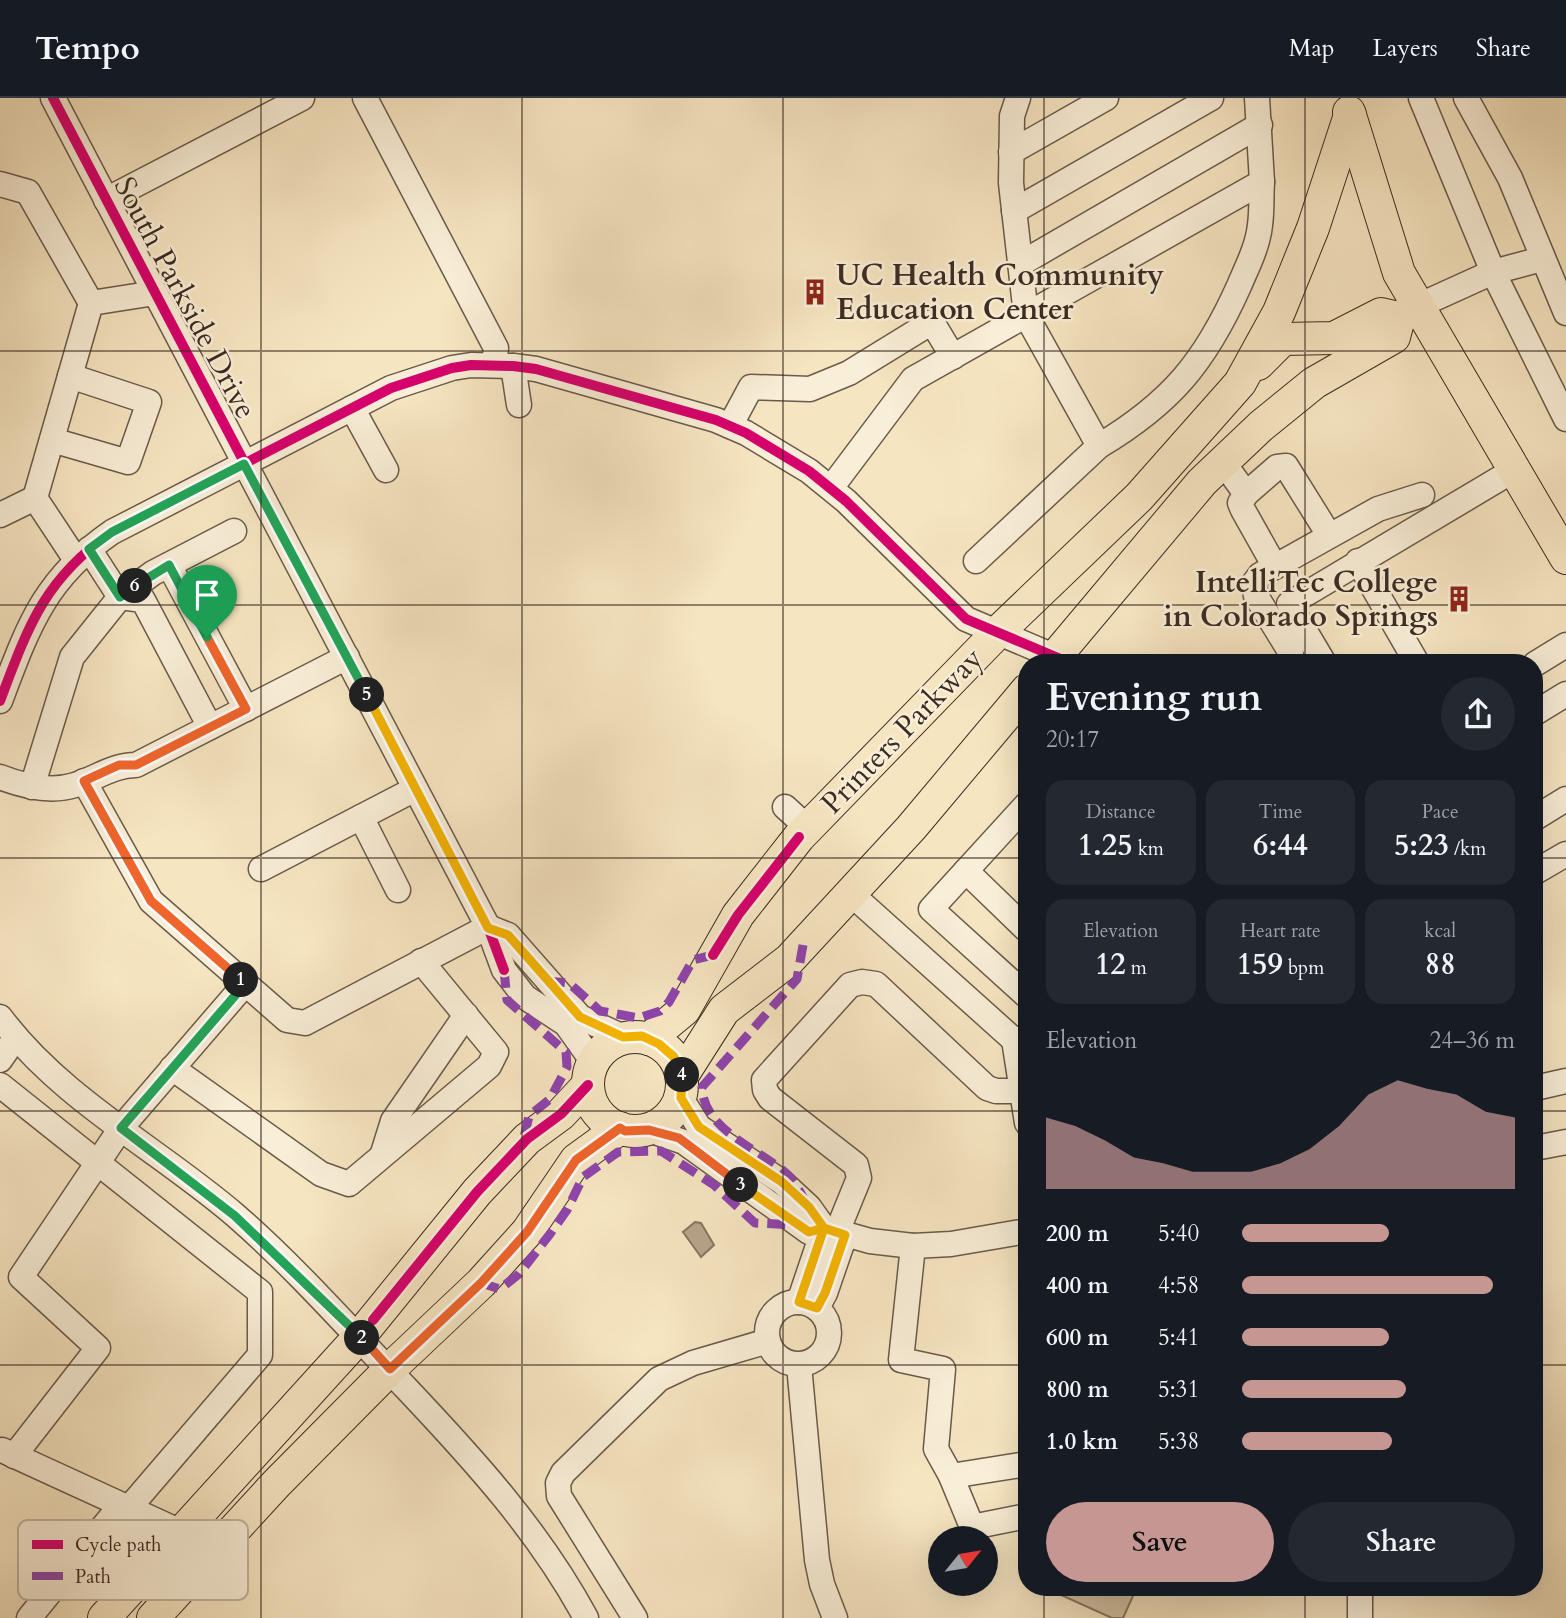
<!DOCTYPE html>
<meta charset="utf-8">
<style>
body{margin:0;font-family:Cardo,serif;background:#242831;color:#f1f3f6;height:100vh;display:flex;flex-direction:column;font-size:26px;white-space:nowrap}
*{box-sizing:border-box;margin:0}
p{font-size:23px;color:#9ea1a6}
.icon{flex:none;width:38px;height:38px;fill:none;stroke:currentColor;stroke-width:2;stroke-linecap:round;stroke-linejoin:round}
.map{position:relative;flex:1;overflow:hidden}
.drawer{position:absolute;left:1018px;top:556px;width:525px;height:942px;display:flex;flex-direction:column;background:#171b24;border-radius:28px;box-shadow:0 7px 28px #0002}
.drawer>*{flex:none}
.needle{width:46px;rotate:60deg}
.buttons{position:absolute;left:928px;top:1428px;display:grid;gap:14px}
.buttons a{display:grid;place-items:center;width:70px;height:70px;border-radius:50%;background:#171b24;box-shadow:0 7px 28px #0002;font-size:35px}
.pin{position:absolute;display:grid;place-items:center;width:60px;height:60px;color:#fff;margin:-72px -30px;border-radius:50% 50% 50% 0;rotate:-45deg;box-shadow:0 0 7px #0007}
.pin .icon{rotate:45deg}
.km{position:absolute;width:35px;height:35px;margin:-18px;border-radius:50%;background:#222;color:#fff;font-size:19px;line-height:35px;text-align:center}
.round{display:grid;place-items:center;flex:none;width:74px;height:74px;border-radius:37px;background:#242831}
.summary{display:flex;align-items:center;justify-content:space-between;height:119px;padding:0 28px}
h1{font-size:38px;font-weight:700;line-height:52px}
.stats{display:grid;grid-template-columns:repeat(3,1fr);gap:10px;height:119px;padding:7px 28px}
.stats div{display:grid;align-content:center;border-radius:18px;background:#242831;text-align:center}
.stats b{font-size:30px;font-weight:700}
.stats small{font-size:19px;font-weight:400}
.stats p{font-size:19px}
.chart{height:196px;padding:14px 28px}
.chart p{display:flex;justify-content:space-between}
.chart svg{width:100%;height:126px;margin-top:7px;fill:#c59692;opacity:.7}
.action{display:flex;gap:14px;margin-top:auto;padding:14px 28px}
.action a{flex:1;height:80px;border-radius:42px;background:#c59692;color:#111;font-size:28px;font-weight:700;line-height:80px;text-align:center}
.action a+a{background:#242831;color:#f1f3f6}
ul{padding:0 28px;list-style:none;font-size:23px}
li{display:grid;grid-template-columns:112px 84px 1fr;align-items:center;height:52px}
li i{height:18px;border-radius:9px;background:#c59692}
header{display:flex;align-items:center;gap:42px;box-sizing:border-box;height:98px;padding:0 35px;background:#171b24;border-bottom:2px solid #363941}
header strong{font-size:33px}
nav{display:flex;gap:38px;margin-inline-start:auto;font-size:24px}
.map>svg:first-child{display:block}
</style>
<header>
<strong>Tempo</strong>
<nav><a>Map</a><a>Layers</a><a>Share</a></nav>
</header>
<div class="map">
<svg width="1566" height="1520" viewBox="0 0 1566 1520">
<rect width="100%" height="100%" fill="#f6e5c1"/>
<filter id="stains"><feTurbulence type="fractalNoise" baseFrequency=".00286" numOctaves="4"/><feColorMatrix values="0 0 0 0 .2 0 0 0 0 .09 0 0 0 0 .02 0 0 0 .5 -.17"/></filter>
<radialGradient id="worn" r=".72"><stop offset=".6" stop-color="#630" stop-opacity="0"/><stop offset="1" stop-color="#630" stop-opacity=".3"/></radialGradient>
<polygon fill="#d6c5a6" stroke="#897864" stroke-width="2" points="1053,1489 1137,1489 1123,1520 1112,1520 1052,1493"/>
<polygon fill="#b7a68b" stroke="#867561" stroke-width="2" points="695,1124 701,1125 714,1147 701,1159 683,1134"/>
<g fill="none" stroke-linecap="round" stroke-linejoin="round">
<g stroke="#6a5a4a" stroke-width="27">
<g id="minor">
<polyline points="53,0 488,829 504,872 525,899 566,926 593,964"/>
<polyline points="365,0 496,250 494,266"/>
<polyline points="1421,0 1493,174 1566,321"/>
<polyline points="1466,0 1510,80 1566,215"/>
<polyline points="1011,54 1106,0"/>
<polyline points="0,86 28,94 91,205"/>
<polyline points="106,102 302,0"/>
<polyline points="1014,113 1211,0"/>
<polyline points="1020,166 1260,27"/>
<polyline points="1418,208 1493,174 1542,161"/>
<polyline points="513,268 519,307"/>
<polyline points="352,310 386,372"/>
<polyline points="730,328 751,289 810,291 849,275 932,224 953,259"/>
<polyline points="52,342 128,364 149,304 70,278"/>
<path d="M1099,348C1171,305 1205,264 1239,188C1247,169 1258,148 1260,127C1262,113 1261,98 1262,84"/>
<polyline points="1223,364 1246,396 1240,405 1243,412 1275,469"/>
<polyline points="831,390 913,281 1262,84 1257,0"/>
<polyline points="1246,396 1277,369 1286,368 1329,437"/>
<polyline points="0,417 35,400"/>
<polyline points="89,451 120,499 143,502 210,629"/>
<polyline points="76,462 35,400 91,205 155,195"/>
<polyline points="976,463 1099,348 1026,217 1011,85 1012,18 1018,0"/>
<polyline points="1358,463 1417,565"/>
<polyline points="169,467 246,611"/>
<polyline points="1291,555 1256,498 1254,485 1260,477 1378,411 1422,397"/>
<polyline points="1324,565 1289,506 1514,372"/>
<polyline points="1535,566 1566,547"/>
<path d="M0,603C28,529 44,481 112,434L391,290L452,270L471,267L513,268L536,271L716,322L746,335L809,373L846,403L966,521L1070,565"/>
<polyline points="1535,615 1566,596"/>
<path d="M0,679C23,688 50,695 75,687C97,680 113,667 136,667L347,559"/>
<polyline points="84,683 151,803 287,922 305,925 488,829 508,837 580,919 623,939"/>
<polyline points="32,689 72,559 120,499 153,475 234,433"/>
<polyline points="1027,706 931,811 1027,898"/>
<polyline points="785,709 808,730"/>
<polyline points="361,719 398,792"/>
<polyline points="1535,720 1566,701"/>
<polyline points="261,771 415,691"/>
<polyline points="966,773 1027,832"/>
<polyline points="1535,774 1566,756"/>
<polyline points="850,795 1014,942 1027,940"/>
<path d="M0,919C61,1001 158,1051 235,1117C297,1171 350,1232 407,1291C474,1362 539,1433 586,1520"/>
<polyline points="1014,942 1027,1025"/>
<polyline points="0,962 16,939"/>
<polyline points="172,970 321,1076 349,1086 489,968 496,954 421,863"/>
<polyline points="0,987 260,1194 260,1257 129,1410"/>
<polyline points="1535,990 1566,983"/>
<polyline points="681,1000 699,1029 782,1084 809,1109 824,1130 870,1143 913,1148 951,1146 1027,1133"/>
<polyline points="649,1032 684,1044 809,1134 824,1130"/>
<polyline points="1535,1050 1566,1044"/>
<polyline points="383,1055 393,1023 466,917"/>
<polyline points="837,1134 859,1080 856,1067 770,1000 765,992 764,982 850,887 862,884 876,886 987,990 996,993 1022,993"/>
<polyline points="913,1148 901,1262 943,1271 936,1351 951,1378 1027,1366"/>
<circle cx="798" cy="1235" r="31"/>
<polyline points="799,1204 824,1130"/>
<polyline points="817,1210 825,1195 845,1137"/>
<polyline points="799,1267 817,1462 822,1486 835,1520"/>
<polyline points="2,1352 183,1435"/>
<polyline points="14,1358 98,1250 21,1179 121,1030 245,886"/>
<polyline points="951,1378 972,1429 1027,1418"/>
<polyline points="29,1520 121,1407"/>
<polyline points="635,1520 559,1398 558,1385 563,1375 659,1281 693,1265 768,1243"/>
<polyline points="1360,1520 1360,1489"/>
</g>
</g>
<g stroke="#3c2b23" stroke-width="34">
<g id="major">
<polyline points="1349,14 1399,175 1566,460"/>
<polyline points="1258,266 1283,241 1334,240 1381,216 1399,220 1414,211"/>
<polyline points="1050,565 1202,384 1261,328 1314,285 1394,239 1399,220"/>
<circle cx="635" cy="986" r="47"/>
<polyline points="649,941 684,912 738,817 799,739 999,533 1139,399 1240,285 1279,214 1313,130 1350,17"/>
<polyline points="682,978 724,912 789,862 911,730 1027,592"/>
<polyline points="104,1520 360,1238 477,1094 527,1041 561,1016 588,987"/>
<polyline points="153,1520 276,1386 390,1271 481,1185 527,1134 576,1062 620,1030"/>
</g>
</g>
<use href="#minor" stroke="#f9eed7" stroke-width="24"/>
<use href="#major" stroke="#f6e5c1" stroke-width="32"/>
<g stroke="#8e44ad" stroke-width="9" stroke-dasharray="18 9" stroke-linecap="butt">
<path d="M803,847L797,881L702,989C703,1032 759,1051 787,1076C796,1084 802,1099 809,1109"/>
<polyline points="504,872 507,902 566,954 567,969 550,1001 529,1018 523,1044"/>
<polyline points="547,883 569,885 600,913 639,920 660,913 669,904 693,862 713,857"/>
<polyline points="481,1185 500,1191 519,1176 550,1136 567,1112 583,1079 618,1054 661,1053 714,1087 755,1125 798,1127"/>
</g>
<g stroke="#f9eed7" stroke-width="15">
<g id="cycleway">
<polyline points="53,0 488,829 504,872"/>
<path d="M0,603C28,529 44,481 112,434L391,290L452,270L471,267L513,268L536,271L716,322L746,335L809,373L846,403L966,521L1070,565"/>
<polyline points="713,857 738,817 799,739"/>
<polyline points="373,1222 477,1094 527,1041 561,1016 588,987"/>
<polyline points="399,1263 481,1185"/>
</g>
</g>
<use href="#cycleway" stroke="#d6006c" stroke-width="10"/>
</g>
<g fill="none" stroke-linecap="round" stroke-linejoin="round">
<g stroke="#fff" stroke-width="14">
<polyline id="split-1" points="207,539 246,611 136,667 119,667 84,683 151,803 241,882"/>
</g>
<g stroke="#fff" stroke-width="14">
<polyline id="split-2" points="241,882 245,886 121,1030 235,1118 362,1240"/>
</g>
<g stroke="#fff" stroke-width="14">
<polyline id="split-3" points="362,1240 390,1271 481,1185 527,1134 576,1062 620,1030 625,1033 649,1032 679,1040 741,1087"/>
</g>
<g stroke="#fff" stroke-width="14">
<polyline id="split-4" points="682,977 681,1000 699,1029 782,1084 809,1109 824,1130 799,1204 817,1210 825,1195 845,1137 824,1130 809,1134 741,1087"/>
</g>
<g stroke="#fff" stroke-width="14">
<polyline id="split-5" points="367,597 488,830 508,837 580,919 623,939 642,938 659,946 674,959 682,977"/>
</g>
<g stroke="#fff" stroke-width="14">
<polyline id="split-6" points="135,488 120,499 89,451 112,434 244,366 367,597"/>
</g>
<g stroke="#fff" stroke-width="14">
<polyline id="split-7" points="135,488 169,467 207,539"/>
</g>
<use href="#split-1" stroke="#f0652b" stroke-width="9"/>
<use href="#split-2" stroke="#22a559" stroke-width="9"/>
<use href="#split-3" stroke="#f0652b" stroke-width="9"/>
<use href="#split-4" stroke="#f5b400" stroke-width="9"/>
<use href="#split-5" stroke="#f5b400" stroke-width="9"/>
<use href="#split-6" stroke="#22a559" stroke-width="9"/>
<use href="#split-7" stroke="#22a559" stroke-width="9"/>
</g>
<path fill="none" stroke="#3c2b23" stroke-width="2" stroke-opacity="0.55" d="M261,0V1520M522,0V1520M783,0V1520M1044,0V565M1305,0V565M0,253H1566M0,507H1566M0,760H1027M1535,760H1566M0,1013H1027M1535,1013H1566M0,1267H1027M1535,1267H1566M1044,1489V1520M1305,1489V1520"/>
<defs>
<g id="building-bare" transform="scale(2.1)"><path d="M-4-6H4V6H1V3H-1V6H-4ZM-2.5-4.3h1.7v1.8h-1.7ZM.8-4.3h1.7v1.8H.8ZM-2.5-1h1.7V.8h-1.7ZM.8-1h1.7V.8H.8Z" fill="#8f2418" stroke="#f9eed7" stroke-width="2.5" paint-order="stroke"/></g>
</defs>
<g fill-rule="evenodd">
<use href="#building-bare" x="815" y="194"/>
<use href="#building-bare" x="1459" y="501"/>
</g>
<g text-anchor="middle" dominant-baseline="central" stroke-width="5" stroke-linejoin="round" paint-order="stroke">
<g font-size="30" font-weight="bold" fill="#3c2b23" stroke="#f9eed7" text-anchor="start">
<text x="836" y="177">UC Health Community<tspan x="836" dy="34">Education Center</tspan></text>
<text x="1438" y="484" text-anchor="end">IntelliTec College<tspan x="1438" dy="34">in Colorado Springs</tspan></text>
</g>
<g font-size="30" fill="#3c2b23" stroke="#f9eed7">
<text transform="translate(185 200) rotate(62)">South Parkside Drive</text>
<text transform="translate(902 633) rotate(-46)">Printers Parkway</text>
</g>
</g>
<rect x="18" y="1422" width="230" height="80" rx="10" fill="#f9eed7" stroke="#c0b4a1" stroke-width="2"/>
<rect x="32" y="1442" width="31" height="9" fill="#d6006c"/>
<rect x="32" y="1474" width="31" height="8" fill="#8e44ad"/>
<g font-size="19" fill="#3c2b23">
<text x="75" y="1453">Cycle path</text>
<text x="75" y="1485">Path</text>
</g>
<rect width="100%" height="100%" filter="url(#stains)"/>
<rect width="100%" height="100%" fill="url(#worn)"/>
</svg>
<div class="buttons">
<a><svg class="needle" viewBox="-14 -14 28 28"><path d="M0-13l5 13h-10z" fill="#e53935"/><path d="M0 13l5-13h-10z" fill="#9ea1a6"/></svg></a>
</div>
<div class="pin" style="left:207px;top:539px;background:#1e9e55"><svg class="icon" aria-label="arrive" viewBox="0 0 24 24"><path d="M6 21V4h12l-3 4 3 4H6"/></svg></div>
<b class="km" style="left:241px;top:882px">1</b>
<b class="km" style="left:362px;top:1240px">2</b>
<b class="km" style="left:741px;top:1087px">3</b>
<b class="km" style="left:682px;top:977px">4</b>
<b class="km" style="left:367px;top:597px">5</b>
<b class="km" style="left:135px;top:488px">6</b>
<section class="drawer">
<div class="summary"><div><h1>Evening run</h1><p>20:17</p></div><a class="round"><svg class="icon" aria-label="share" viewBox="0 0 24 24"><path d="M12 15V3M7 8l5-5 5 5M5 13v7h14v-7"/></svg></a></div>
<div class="stats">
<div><p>Distance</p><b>1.25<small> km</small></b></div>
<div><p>Time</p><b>6:44</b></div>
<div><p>Pace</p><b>5:23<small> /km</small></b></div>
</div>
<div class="stats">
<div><p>Elevation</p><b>12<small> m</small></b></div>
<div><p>Heart rate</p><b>159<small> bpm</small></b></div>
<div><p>kcal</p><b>88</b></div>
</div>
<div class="chart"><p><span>Elevation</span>24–36 m</p>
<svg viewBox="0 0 160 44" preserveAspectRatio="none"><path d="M0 44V19L10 22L20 27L30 33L40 35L50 38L60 38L70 38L80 35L90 30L100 22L110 11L120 6L130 9L140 11L150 17L160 19V44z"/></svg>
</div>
<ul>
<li><b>200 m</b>5:40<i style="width:54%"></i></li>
<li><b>400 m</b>4:58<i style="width:92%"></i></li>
<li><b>600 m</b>5:41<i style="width:54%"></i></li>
<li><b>800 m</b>5:31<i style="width:60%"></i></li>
<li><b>1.0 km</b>5:38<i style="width:55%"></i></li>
</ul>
<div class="action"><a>Save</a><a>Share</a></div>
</section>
</div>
